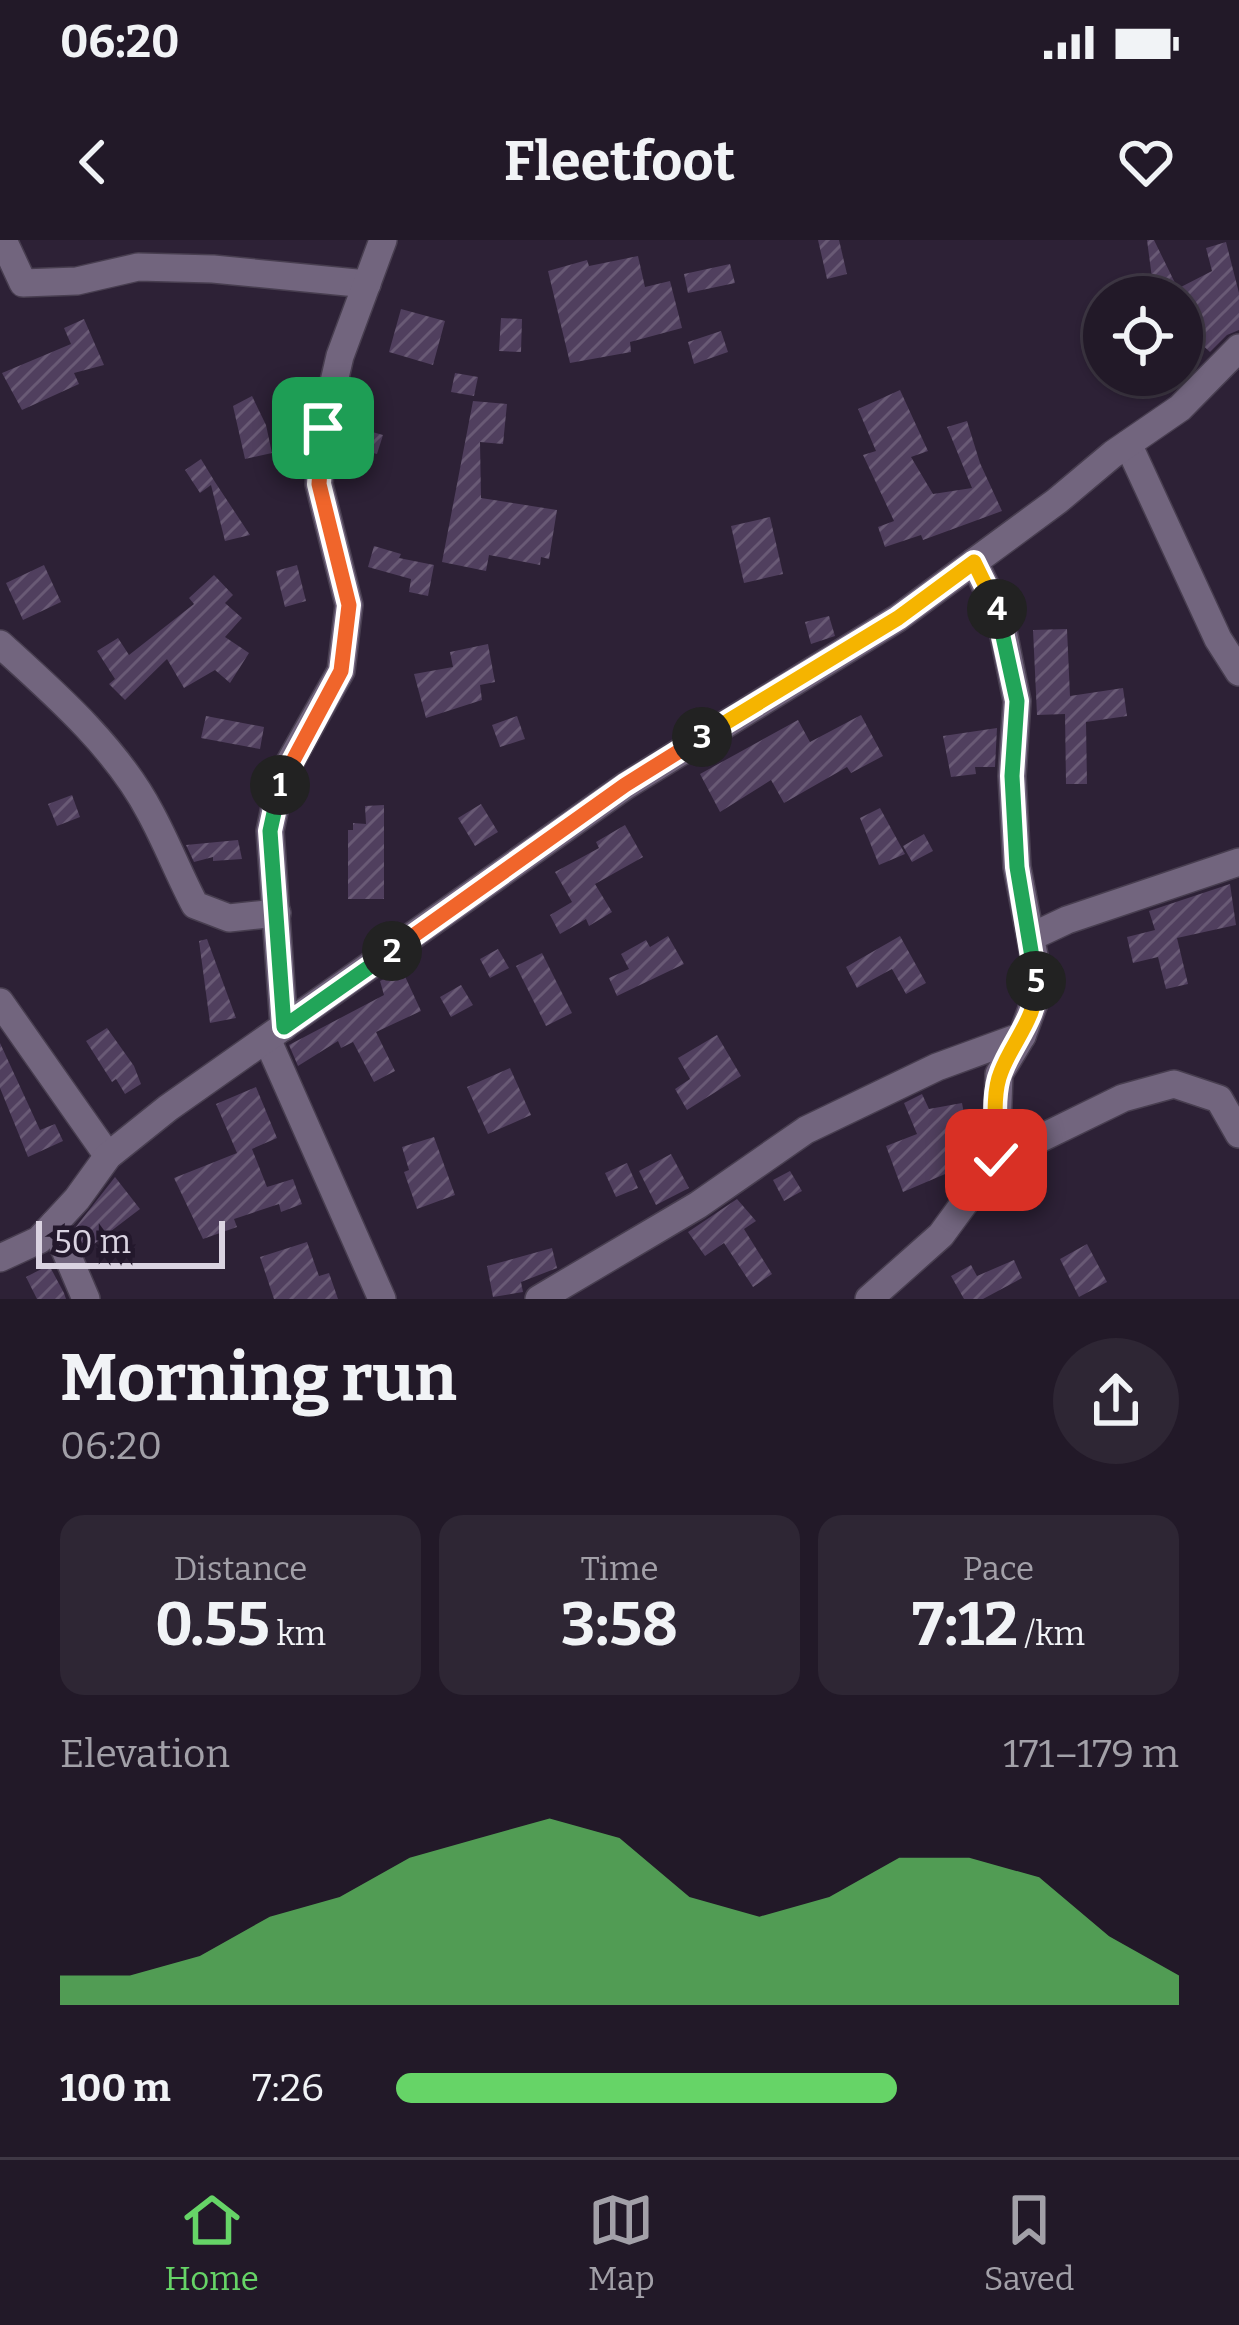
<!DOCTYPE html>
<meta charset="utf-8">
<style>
body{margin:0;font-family:Bitter,serif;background:#2e2634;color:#f1f3f6;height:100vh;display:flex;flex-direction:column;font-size:45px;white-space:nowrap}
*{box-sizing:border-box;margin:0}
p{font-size:39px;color:#a2a0a8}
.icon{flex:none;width:66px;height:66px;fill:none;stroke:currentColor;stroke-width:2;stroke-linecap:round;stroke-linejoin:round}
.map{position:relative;height:1059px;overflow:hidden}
.side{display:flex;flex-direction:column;background:#221928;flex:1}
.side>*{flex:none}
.buttons{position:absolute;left:1083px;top:36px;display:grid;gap:24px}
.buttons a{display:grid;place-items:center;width:120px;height:120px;border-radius:50%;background:#221928;box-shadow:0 3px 9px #0004,0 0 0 3px #3f3845;font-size:60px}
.scale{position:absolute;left:36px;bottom:30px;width:189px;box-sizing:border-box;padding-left:12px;border:6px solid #dad3e1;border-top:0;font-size:33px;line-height:42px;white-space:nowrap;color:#dad3e1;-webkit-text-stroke:9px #23182c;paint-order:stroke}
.pin{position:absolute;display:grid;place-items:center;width:102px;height:102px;color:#fff;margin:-51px;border-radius:24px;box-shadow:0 6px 18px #0006}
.km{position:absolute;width:60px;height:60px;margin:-30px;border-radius:50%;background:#222;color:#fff;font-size:33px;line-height:60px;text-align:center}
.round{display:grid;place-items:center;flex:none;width:126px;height:126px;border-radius:63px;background:#2e2634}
.head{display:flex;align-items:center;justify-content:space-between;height:204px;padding:0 60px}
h1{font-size:66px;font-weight:700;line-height:90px}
.metrics{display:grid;grid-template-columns:repeat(3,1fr);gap:18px;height:204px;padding:12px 60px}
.metrics div{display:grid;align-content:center;border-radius:24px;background:#2e2634;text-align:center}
.metrics b{font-size:60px;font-weight:700}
.metrics small{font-size:33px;font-weight:400}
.metrics p{font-size:33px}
.chart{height:336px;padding:24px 60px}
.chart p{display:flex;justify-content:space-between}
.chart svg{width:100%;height:216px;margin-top:12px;fill:#66d467;opacity:.7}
ul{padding:0 60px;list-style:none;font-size:39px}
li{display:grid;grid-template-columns:192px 144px 1fr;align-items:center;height:90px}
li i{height:30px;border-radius:15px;background:#66d467}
.status{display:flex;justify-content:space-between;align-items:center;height:84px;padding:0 60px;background:#221928;direction:ltr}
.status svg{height:33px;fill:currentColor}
header{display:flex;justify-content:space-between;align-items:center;height:156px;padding:0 60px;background:#221928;font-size:54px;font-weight:700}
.menu{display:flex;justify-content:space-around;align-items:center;height:168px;border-top:3px solid #3f3845;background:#221928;font-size:33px;color:#a2a0a8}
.menu a{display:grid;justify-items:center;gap:6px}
.menu .active{color:#66d467}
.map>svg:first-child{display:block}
</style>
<div class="status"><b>06:20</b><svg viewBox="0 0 49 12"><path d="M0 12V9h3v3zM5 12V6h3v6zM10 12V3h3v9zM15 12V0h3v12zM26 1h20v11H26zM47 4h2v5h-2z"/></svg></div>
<header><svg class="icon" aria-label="back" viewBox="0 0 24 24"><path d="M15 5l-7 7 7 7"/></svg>Fleetfoot<svg class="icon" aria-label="heart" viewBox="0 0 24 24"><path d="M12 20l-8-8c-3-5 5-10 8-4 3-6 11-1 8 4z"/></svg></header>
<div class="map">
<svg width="1239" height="1059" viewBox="0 0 1239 1059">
<defs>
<pattern id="building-hatch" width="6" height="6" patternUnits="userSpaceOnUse" patternTransform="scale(3)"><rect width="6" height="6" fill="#503f5e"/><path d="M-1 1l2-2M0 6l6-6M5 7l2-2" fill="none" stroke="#695a75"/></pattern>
</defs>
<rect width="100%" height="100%" fill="#2d2136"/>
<g fill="url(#building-hatch)">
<polygon points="818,0 839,0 847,34 827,39"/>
<polygon points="1147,0 1154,0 1177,47 1157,57 1148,40 1152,38"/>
<polygon points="1226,2 1239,53 1239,90 1227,95 1210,112 1198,101 1203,99 1177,49 1212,31 1206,8"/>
<polygon points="638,16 645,47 670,41 682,88 630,102 631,112 570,123 548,31 587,20 589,26"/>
<polygon points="730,24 735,43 688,53 684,34"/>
<polygon points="401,69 445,81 433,125 389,112"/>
<polygon points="501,78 522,79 521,112 499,111"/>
<polygon points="84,79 104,125 74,133 79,144 22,170 2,133 71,104 64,88"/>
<polygon points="721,91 728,112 694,124 688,102"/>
<polygon points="455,133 478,137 474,156 451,152"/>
<polygon points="900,150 928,211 911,217 933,254 972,248 947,187 967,181 980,223 1002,271 923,300 921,295 885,307 878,287 894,281 863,215 876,211 858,169"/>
<polygon points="252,156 266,185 272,213 245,219 233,166"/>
<polygon points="473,161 507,164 503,204 480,202 481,258 557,270 549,319 541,317 540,325 489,315 486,331 442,322"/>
<polygon points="358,188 383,195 377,214 353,208"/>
<polygon points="201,219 215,242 250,295 225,301 211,245 200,253 185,230"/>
<polygon points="770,277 783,334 744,343 731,286"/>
<polygon points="374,306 401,314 399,318 434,325 428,356 409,352 411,339 368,327"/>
<polygon points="44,325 61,362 23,380 6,343"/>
<polygon points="297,325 306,361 285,367 276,331"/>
<polygon points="214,335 233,355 225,363 242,378 225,397 249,413 230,443 215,430 184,448 167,419 125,460 109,444 115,439 97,411 118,398 129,415 194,364 189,358"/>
<polygon points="829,376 835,396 811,404 805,382"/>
<polygon points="1067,389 1070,456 1123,448 1127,476 1086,482 1087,544 1066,544 1065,474 1037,475 1033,390"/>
<polygon points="488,404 495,442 480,445 482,460 426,478 414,434 453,427 450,412"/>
<polygon points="861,475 883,516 851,533 847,527 784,563 771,540 720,572 700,534 798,480 810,502"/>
<polygon points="206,476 264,487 260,509 201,498"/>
<polygon points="517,476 525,499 500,507 492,485"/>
<polygon points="997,488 995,527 975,527 976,534 951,537 943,496"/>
<polygon points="72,555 80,577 57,586 48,564"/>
<polygon points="481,564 498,592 475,606 458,578"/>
<polygon points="384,565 384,659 348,659 348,590 353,590 353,583 366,584 365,566"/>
<polygon points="880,568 905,614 879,625 860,578"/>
<polygon points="625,585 643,617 595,644 612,672 589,686 586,679 560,694 550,675 572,662 555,632 599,608 596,602"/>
<polygon points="924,594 933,611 912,622 903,606"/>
<polygon points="238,600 242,619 213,621 213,617 194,622 186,605"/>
<polygon points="1230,644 1236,685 1177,698 1188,744 1166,749 1158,717 1133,723 1127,697 1155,690 1149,671"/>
<polygon points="668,696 684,724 617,756 609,738 629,729 621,714 646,700 650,707"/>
<polygon points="900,696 926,743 906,754 892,729 857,748 846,727"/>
<polygon points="207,699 236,778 210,783 199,701"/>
<polygon points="498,709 509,728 490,738 480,719"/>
<polygon points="542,713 572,773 546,786 516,726"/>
<polygon points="402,730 421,771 376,792 395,831 374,842 353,802 341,808 338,801 298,826 289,805 384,755 380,741"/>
<polygon points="461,745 473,765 451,777 440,757"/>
<polygon points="107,788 134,826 141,844 125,854 116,839 112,842 86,801"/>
<polygon points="717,795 741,836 687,870 675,849 690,839 678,818"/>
<polygon points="0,803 40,890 55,884 63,901 28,917 0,848"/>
<polygon points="510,828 531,875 488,894 467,847"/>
<polygon points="256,847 277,898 252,909 267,947 293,939 302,964 281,972 279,964 234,979 237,987 203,999 174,938 237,913 216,864"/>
<polygon points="922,854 929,869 962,863 969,900 959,902 971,923 903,952 886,906 917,894 904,863"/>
<polygon points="434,897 455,955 417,969 404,932 409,930 402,907"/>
<polygon points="671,914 689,948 656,965 639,931"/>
<polygon points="627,923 638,948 616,957 605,933"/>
<polygon points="790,931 802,951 784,961 773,940"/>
<polygon points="115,937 140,969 94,1004 89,999 82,1003 75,988"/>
<polygon points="737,959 756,981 744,989 772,1034 753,1047 724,1003 705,1016 688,992"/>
<polygon points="307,1002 319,1036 329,1033 338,1059 274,1059 260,1017"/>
<polygon points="1087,1004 1107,1042 1079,1057 1060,1019"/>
<polygon points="552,1008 557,1028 521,1042 523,1052 493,1057 487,1026"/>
<polygon points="1014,1020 1022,1038 983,1059 964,1059 951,1036 971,1025 977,1036"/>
<polygon points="49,1025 64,1053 66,1059 37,1059 26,1037"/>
</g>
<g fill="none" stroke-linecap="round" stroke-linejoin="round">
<g stroke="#483e50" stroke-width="30">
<g id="minor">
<polyline points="3,0 23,43 77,41 138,27 213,29 367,44"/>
<polyline points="1128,204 1218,399 1239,432"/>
<polyline points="974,322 1000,376 1017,461 1012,536 1017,627 1035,721 1037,755 1022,796 999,834 996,920"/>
<path d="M0,404C54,453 116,507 150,572C167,603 179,635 195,665L229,678L277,673"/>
<polyline points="1031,697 1067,680 1239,622"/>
<polyline points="0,762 108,916"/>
<polyline points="284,787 270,591 281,538 341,431 349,365 319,244 323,189 340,116 383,0"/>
<polyline points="267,799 382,1059"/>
<polyline points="54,984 86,1059"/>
<polyline points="0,1018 39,1000 77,959 108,916 168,868 625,546 898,378 1057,261 1113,214 1180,168 1239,108"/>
<polyline points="539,1059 698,965 806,890 937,827 1022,796"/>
<polyline points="869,1059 941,995 996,920 1123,858 1174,844 1219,859 1239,894"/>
</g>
</g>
<use href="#minor" stroke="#72657e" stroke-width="27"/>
</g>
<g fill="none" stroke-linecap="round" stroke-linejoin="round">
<g stroke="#fff" stroke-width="24">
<polyline id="split-1" points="280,545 341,431 349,365 319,244 323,188"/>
</g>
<g stroke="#fff" stroke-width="24">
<polyline id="split-2" points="280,545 270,591 284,787 392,711"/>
</g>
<g stroke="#fff" stroke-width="24">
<polyline id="split-3" points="392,711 625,545 702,497"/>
</g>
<g stroke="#fff" stroke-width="24">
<polyline id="split-4" points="702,497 898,378 974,322 997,369"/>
</g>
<g stroke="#fff" stroke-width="24">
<polyline id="split-5" points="997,369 1017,461 1012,536 1017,627 1036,741"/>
</g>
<g stroke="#fff" stroke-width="24">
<path id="split-6" d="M996,920C997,894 991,856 1001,832C1013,800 1038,777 1036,741"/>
</g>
<use href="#split-1" stroke="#f0652b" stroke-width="15"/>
<use href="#split-2" stroke="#22a559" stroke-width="15"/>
<use href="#split-3" stroke="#f0652b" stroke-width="15"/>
<use href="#split-4" stroke="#f5b400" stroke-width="15"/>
<use href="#split-5" stroke="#22a559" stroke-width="15"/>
<use href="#split-6" stroke="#f5b400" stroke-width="15"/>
</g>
</svg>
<div class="buttons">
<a><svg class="icon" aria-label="locate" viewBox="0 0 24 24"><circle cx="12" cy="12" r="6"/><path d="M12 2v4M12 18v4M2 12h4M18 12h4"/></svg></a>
</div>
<div class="scale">50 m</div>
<div class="pin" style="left:323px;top:188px;background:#1e9e55"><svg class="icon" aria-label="arrive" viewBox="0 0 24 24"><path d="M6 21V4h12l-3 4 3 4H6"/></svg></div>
<div class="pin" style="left:996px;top:920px;background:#d93025"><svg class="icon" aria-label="check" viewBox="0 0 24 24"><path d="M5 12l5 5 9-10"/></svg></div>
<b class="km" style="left:280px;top:545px">1</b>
<b class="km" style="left:392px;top:711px">2</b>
<b class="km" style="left:702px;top:497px">3</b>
<b class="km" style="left:997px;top:369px">4</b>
<b class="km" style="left:1036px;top:741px">5</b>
</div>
<section class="side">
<div class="head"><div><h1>Morning run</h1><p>06:20</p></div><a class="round"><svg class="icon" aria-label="share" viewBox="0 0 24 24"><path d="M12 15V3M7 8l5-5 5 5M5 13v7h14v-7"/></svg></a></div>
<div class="metrics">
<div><p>Distance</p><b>0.55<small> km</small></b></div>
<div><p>Time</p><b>3:58</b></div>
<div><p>Pace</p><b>7:12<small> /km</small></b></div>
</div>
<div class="chart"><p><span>Elevation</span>171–179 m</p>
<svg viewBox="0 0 160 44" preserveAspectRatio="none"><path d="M0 44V38L10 38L20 34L30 26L40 22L50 14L60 10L70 6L80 10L90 22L100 26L110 22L120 14L130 14L140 18L150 30L160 38V44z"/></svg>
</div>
<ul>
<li><b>100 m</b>7:26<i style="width:64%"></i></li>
</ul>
</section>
<nav class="menu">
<a class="active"><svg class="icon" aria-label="home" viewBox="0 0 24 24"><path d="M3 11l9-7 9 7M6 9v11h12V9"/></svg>Home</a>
<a><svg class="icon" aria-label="map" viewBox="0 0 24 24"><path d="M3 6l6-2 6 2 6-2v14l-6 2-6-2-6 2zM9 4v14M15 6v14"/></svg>Map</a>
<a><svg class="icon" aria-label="saved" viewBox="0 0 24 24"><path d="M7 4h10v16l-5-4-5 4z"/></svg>Saved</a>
</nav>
